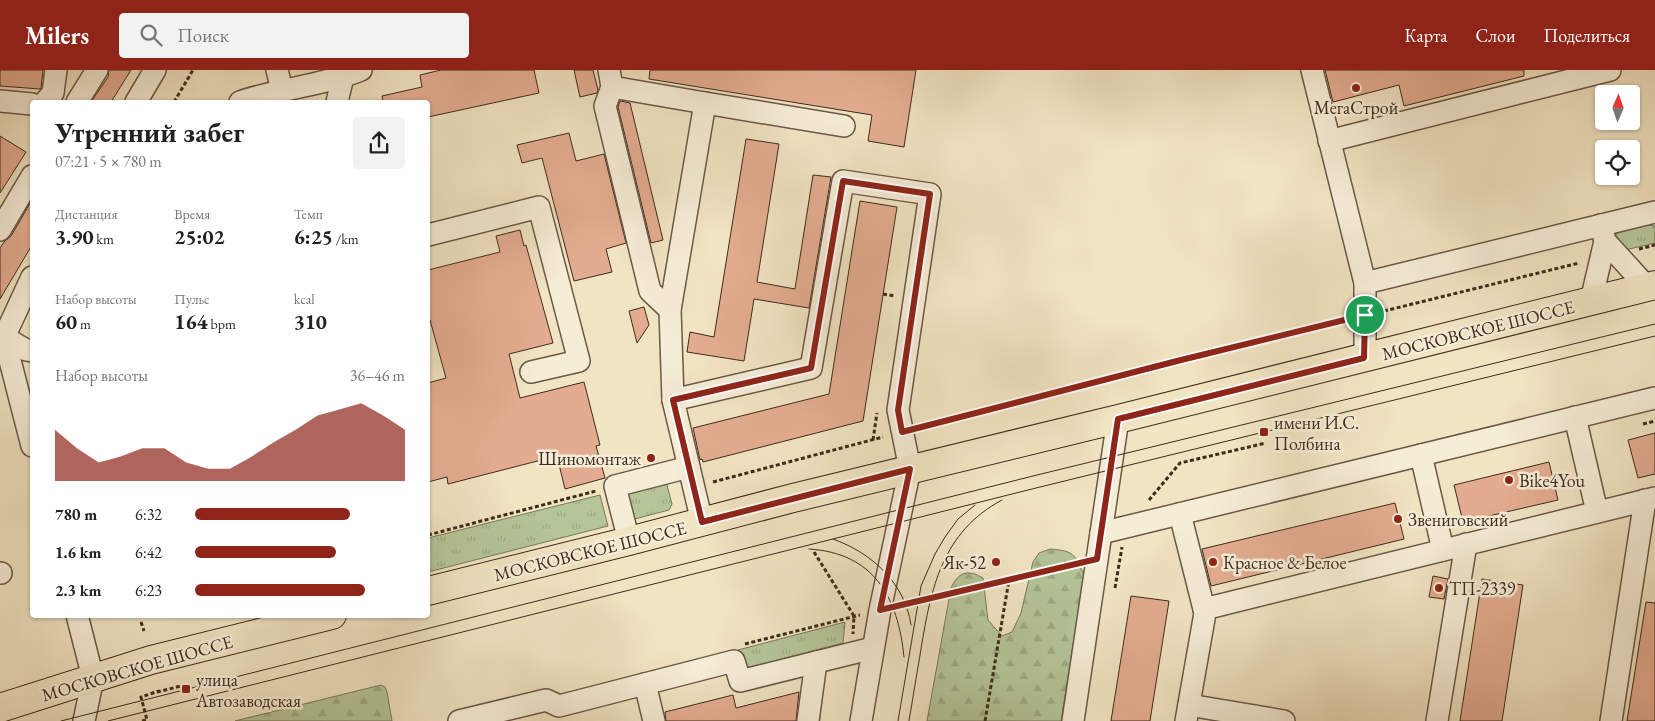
<!DOCTYPE html>
<html lang="ru">
<meta charset="utf-8">
<style>
body{margin:0;font-family:"EB Garamond",serif;background:#f2f2f2;color:#222;height:100vh;display:flex;flex-direction:column;font-size:19px;white-space:nowrap}
*{box-sizing:border-box;margin:0}
p{font-size:16px;color:#767676}
.icon{flex:none;width:28px;height:28px;fill:none;stroke:currentColor;stroke-width:2;stroke-linecap:round;stroke-linejoin:round}
.map{position:relative;flex:1;overflow:hidden}
.side{position:absolute;left:30px;top:30px;width:400px;height:518px;display:flex;flex-direction:column;background:#fff;border-radius:5px;box-shadow:0 1px 4px #0004}
.side>*{flex:none}
.needle{width:32px;rotate:2deg}
.tools{position:absolute;left:1595px;top:15px;display:grid;gap:10px}
.tools a{display:grid;place-items:center;width:45px;height:45px;border-radius:5px;background:#fff;box-shadow:0 1px 4px #0004;font-size:25px}
.pin{position:absolute;display:grid;place-items:center;width:42px;height:42px;color:#fff;margin:-21px;border:2px solid #fff;border-radius:50%;box-shadow:0 1px 5px #0007}
.round{display:grid;place-items:center;flex:none;width:52px;height:52px;border-radius:5px;background:#f2f2f2}
.overview{display:flex;align-items:center;justify-content:space-between;height:85px;padding:0 25px}
h1{font-size:28px;font-weight:700;line-height:38px}
.stats{display:grid;grid-template-columns:repeat(3,1fr);gap:8px;height:85px;padding:5px 25px}
.stats div{display:grid;align-content:center}
.stats b{font-size:21px;font-weight:700}
.stats small{font-size:14px;font-weight:400}
.stats p{font-size:14px}
.chart{height:140px;padding:10px 25px}
.chart p{display:flex;justify-content:space-between}
.chart svg{width:100%;height:90px;margin-top:5px;fill:#8f2418;opacity:.7}
ul{padding:0 25px;list-style:none;font-size:16px}
li{display:grid;grid-template-columns:80px 60px 1fr;align-items:center;height:38px}
li i{height:12px;border-radius:6px;background:#8f2418}
header{display:flex;align-items:center;gap:30px;box-sizing:border-box;height:70px;padding:0 25px;background:#8f2418;color:#fff}
header strong{font-size:24px}
nav{display:flex;gap:28px;margin-inline-start:auto;font-size:18px}
.search{width:350px;height:45px;background:#f2f2f2;display:flex;align-items:center;gap:12px;box-sizing:border-box;padding:0 18px;border-radius:5px;color:#767676;font-size:19px}
.map>svg:first-child{display:block}
</style>
<header>
<strong>Milers</strong>
<div class="search"><svg class="icon" aria-label="search" viewBox="0 0 24 24"><circle cx="10" cy="10" r="6"/><path d="M15 15l6 6"/></svg>Поиск</div>
<nav><a>Карта</a><a>Слои</a><a>Поделиться</a></nav>
</header>
<div class="map">
<svg width="1655" height="651" viewBox="0 0 1655 651">
<defs>
<pattern id="grass-tufts" width="24" height="20" patternUnits="userSpaceOnUse" patternTransform="scale(1.25)"><rect width="24" height="20" fill="#b4c598"/><path d="M3 7l-1-3M5 7V3M7 7l1-3M15 17l-1-3M17 17v-4M19 17l1-3" fill="none" stroke="#9ca983"/></pattern>
<pattern id="forest-firs" width="22" height="20" patternUnits="userSpaceOnUse" patternTransform="scale(1.25)"><rect width="22" height="20" fill="#b4c598"/><path d="M5 1l3.5 6h-7zM16 11l3.5 6h-7z" fill="#9ca983"/></pattern>
</defs>
<rect width="100%" height="100%" fill="#f1e4c2"/>
<filter id="stains"><feTurbulence type="fractalNoise" baseFrequency=".004" numOctaves="4"/><feColorMatrix values="0 0 0 0 .2 0 0 0 0 .09 0 0 0 0 .02 0 0 0 .5 -.17"/></filter>
<radialGradient id="worn" r=".72"><stop offset=".6" stop-color="#630" stop-opacity="0"/><stop offset="1" stop-color="#630" stop-opacity=".3"/></radialGradient>
<g fill="url(#grass-tufts)" stroke="#79785a">
<polygon points="1648,155 1655,156 1655,173 1625,180 1617,171 1616,166 1617,163"/>
<polygon points="665,408 672,434 669,440 631,450 623,419"/>
<polygon points="600,425 608,456 428,502 428,468"/>
<polygon points="845,552 843,573 743,599 738,580"/>
</g>
<g fill="url(#forest-firs)" stroke="#79785a">
<path d="M1050,479C1075,481 1074,484 1084,505L1061,651H927L951,518C958,502 968,499 983,508L988,550L1002,566L1012,562L1021,543L1033,492L1039,483Z"/>
<polygon points="381,615 385,617 387,622 392,651 235,651"/>
</g>
<g fill="#e3ac90" stroke="#3e2a1d">
<polygon points="0,0 43,0 41,18 40,19 0,16"/>
<polygon points="109,0 131,0 111,32 91,32 108,7"/>
<polygon points="441,0 534,0 539,23 428,47 428,32 383,32 382,26 422,17 420,5"/>
<polygon points="574,0 593,0 598,20 597,23 580,27"/>
<polygon points="650,0 916,0 904,77 868,71 872,45 649,9"/>
<polygon points="1325,0 1524,0 1524,6 1404,36 1399,15 1333,32"/>
<polygon points="620,31 630,33 663,170 651,173 618,37"/>
<polygon points="569,63 576,91 604,84 626,173 606,179 612,202 574,211 542,88 522,93 517,75"/>
<polygon points="0,66 26,82 0,123"/>
<polygon points="746,69 779,74 757,212 795,219 813,105 831,107 809,238 754,229 744,291 687,282 690,262 714,267"/>
<polygon points="32,130 32,175 0,229 0,178 4,172 11,166"/>
<polygon points="860,131 897,137 863,351 703,392 702,389 700,390 693,358 829,324"/>
<polygon points="520,160 524,176 526,175 553,273 509,284 520,328 584,312 600,375 596,376 605,408 565,419 557,386 448,414 447,407 428,412 428,313 446,308 430,250 428,251 428,200 500,182 496,166"/>
<polygon points="644,237 649,255 637,273 629,241"/>
<polygon points="1655,363 1655,404 1638,408 1628,370"/>
<polygon points="1549,392 1558,430 1463,452 1454,415"/>
<polygon points="1395,433 1404,469 1211,516 1202,479"/>
<polygon points="1433,506 1448,509 1444,529 1429,527"/>
<polygon points="1482,509 1523,515 1502,651 1460,651"/>
<polygon points="1131,526 1169,531 1150,651 1111,651"/>
<polygon points="1646,532 1655,533 1655,651 1627,651"/>
<polygon points="799,622 796,651 666,651 665,642 733,625 736,638"/>
</g>
<g fill="none" stroke-linecap="round" stroke-linejoin="round">
<g stroke="#6b5846" stroke-width="24">
<g id="minor">
<polyline points="277,0 282,20"/>
<polyline points="609,0 612,17 705,33 670,240 673,330"/>
<polyline points="1312,0 1365,213 1365,288"/>
<polyline points="612,17 605,36 650,221 670,240"/>
<polyline points="0,31 32,34"/>
<polyline points="45,32 53,23 56,0"/>
<polyline points="77,32 97,0"/>
<polyline points="136,32 155,0"/>
<path d="M240,32C279,18 322,16 361,0"/>
<polyline points="337,32 343,7"/>
<polyline points="705,33 844,56"/>
<polyline points="1329,71 1610,0"/>
<polyline points="1601,155 1605,171 1647,217"/>
<polyline points="0,160 32,106"/>
<polyline points="428,165 539,137 579,291 531,302"/>
<polyline points="1365,213 1655,142"/>
<polyline points="1591,231 1605,171"/>
<polyline points="4,267 32,376"/>
<polyline points="4,267 26,280 32,281"/>
<polyline points="0,276 32,207"/>
<polyline points="1575,347 1597,442"/>
<polyline points="1421,385 1443,480"/>
<polyline points="1180,444 1205,543 1186,651"/>
<polyline points="702,452 673,330 811,298 843,111 930,124 898,340 910,399 880,540 861,651"/>
<polyline points="1101,463 1655,328"/>
<polyline points="629,471 615,416 689,397"/>
<polyline points="0,503 1,503"/>
<polyline points="1204,539 1655,428"/>
<polyline points="77,545 93,608 84,651"/>
<polyline points="645,614 654,651"/>
<polyline points="1189,635 1284,651"/>
<polyline points="459,651 546,630 559,636 734,591 740,611 873,578"/>
<polyline points="808,651 816,592"/>
<polyline points="1073,651 1118,349"/>
<polyline points="1437,651 1466,474"/>
<polyline points="1611,651 1645,430"/>
</g>
</g>
<g stroke="#3e2a1d" stroke-width="30">
<g id="major">
<polyline points="428,521 629,471 793,428 1118,349 1655,215"/>
<polyline points="0,638 151,590 332,545"/>
</g>
</g>
<g stroke="#3e2a1d" stroke-width="3" stroke-dasharray="4 2.5" stroke-linecap="butt">
<polyline points="174,32 193,0"/>
<polyline points="1639,179 1655,175"/>
<polyline points="883,224 895,226"/>
<polyline points="1384,241 1579,193"/>
<polyline points="1643,354 1655,351"/>
<polyline points="920,357 1346,250"/>
<polyline points="873,370 877,343"/>
<polyline points="713,412 883,367"/>
<polyline points="1149,430 1180,393 1266,373"/>
<polyline points="428,465 596,421"/>
<polyline points="814,482 854,546 853,564"/>
<polyline points="1115,518 1122,477"/>
<polyline points="900,535 1076,494"/>
<polyline points="141,552 144,561"/>
<polyline points="745,574 860,545"/>
<polyline points="157,622 185,615"/>
<polyline points="142,651 147,650 141,627 159,621"/>
<polyline points="985,651 1009,510"/>
</g>
<use href="#minor" stroke="#f6edd7" stroke-width="21"/>
<use href="#major" stroke="#f1e4c2" stroke-width="28"/>
<g stroke="#3e2a1d" stroke-width="1">
<path d="M833,469C872,483 905,513 911,555"/>
<path d="M809,479C874,483 898,527 904,587"/>
<polyline points="61,651 1033,406 1655,254"/>
<polyline points="108,651 1036,418 1655,266"/>
<polyline points="898,651 921,516 935,484 945,467 958,449 975,435"/>
<path d="M909,651C913,627 917,603 921,579C931,518 942,462 1002,430"/>
</g>
</g>
<g fill="none" stroke-linecap="round" stroke-linejoin="round">
<g stroke="#fff" stroke-width="10">
<polygon id="route" points="843,111 930,124 898,340 902,362 1181,290 1365,245 1364,288 1118,349 1097,489 880,540 910,399 702,452 673,330 811,298"/>
</g>
<use href="#route" stroke="#8f2418" stroke-width="6"/>
</g>
<g fill="#8f2418" stroke="#f6edd7" stroke-width="2">
<circle cx="1356" cy="18" r="5"/>
<rect x="1259" y="357" width="10" height="10" rx="2.5"/>
<circle cx="651" cy="388" r="5"/>
<circle cx="1509" cy="410" r="5"/>
<circle cx="1398" cy="449" r="5"/>
<circle cx="996" cy="492" r="5"/>
<circle cx="1213" cy="492" r="5"/>
<circle cx="1439" cy="518" r="5"/>
<rect x="181" y="614" width="10" height="10" rx="2.5"/>
</g>
<g text-anchor="middle" dominant-baseline="central" stroke-width="5" stroke-linejoin="round" paint-order="stroke">
<g font-size="18" fill="#3e2a1d" stroke="#f6edd7" text-anchor="start">
<text x="1356" y="37" text-anchor="middle">МегаСтрой</text>
<text x="1274" y="352">имени И.С.<tspan x="1274" dy="21">Полбина</tspan></text>
<text x="641" y="388" text-anchor="end">Шиномонтаж</text>
<text x="1519" y="410">Bike4You</text>
<text x="1408" y="449">Звениговский</text>
<text x="986" y="492" text-anchor="end">Як-52</text>
<text x="1223" y="492">Красное &amp; Белое</text>
<text x="1449" y="518">ТП-2339</text>
<text x="196" y="609">улица<tspan x="196" dy="21">Автозаводская</tspan></text>
</g>
<g font-size="18" fill="#3e2a1d" stroke="#f6edd7">
<text transform="translate(1478 260) rotate(-14)">МОСКОВСКОЕ ШОССЕ</text>
<text transform="translate(590 481) rotate(-14)">МОСКОВСКОЕ ШОССЕ</text>
<text transform="translate(137 598) rotate(-16)">МОСКОВСКОЕ ШОССЕ</text>
</g>
</g>
<rect width="100%" height="100%" filter="url(#stains)"/>
<rect width="100%" height="100%" fill="url(#worn)"/>
</svg>
<div class="tools">
<a><svg class="needle" viewBox="-14 -14 28 28"><path d="M0-13l5 13h-10z" fill="#e53935"/><path d="M0 13l5-13h-10z" fill="#767676"/></svg></a>
<a><svg class="icon" aria-label="locate" viewBox="0 0 24 24"><circle cx="12" cy="12" r="6"/><path d="M12 2v4M12 18v4M2 12h4M18 12h4"/></svg></a>
</div>
<div class="pin" style="left:1365px;top:245px;background:#1e9e55"><svg class="icon" aria-label="arrive" viewBox="0 0 24 24"><path d="M6 21V4h12l-3 4 3 4H6"/></svg></div>
<section class="side">
<div class="overview"><div><h1>Утренний забег</h1><p>07:21 · 5 × 780 m</p></div><a class="round"><svg class="icon" aria-label="share" viewBox="0 0 24 24"><path d="M12 15V3M7 8l5-5 5 5M5 13v7h14v-7"/></svg></a></div>
<div class="stats">
<div><p>Дистанция</p><b>3.90<small> km</small></b></div>
<div><p>Время</p><b>25:02</b></div>
<div><p>Темп</p><b>6:25<small> /km</small></b></div>
</div>
<div class="stats">
<div><p>Набор высоты</p><b>60<small> m</small></b></div>
<div><p>Пульс</p><b>164<small> bpm</small></b></div>
<div><p>kcal</p><b>310</b></div>
</div>
<div class="chart"><p><span>Набор высоты</span>36–46 m</p>
<svg viewBox="0 0 160 44" preserveAspectRatio="none"><path d="M0 44V19L10 28L20 35L30 32L40 28L50 28L60 35L70 38L80 38L90 32L100 25L110 19L120 12L130 9L140 6L150 12L160 19V44z"/></svg>
</div>
<ul>
<li><b>780 m</b>6:32<i style="width:74%"></i></li>
<li><b>1.6 km</b>6:42<i style="width:67%"></i></li>
<li><b>2.3 km</b>6:23<i style="width:81%"></i></li>
</ul>
</section>
</div>
